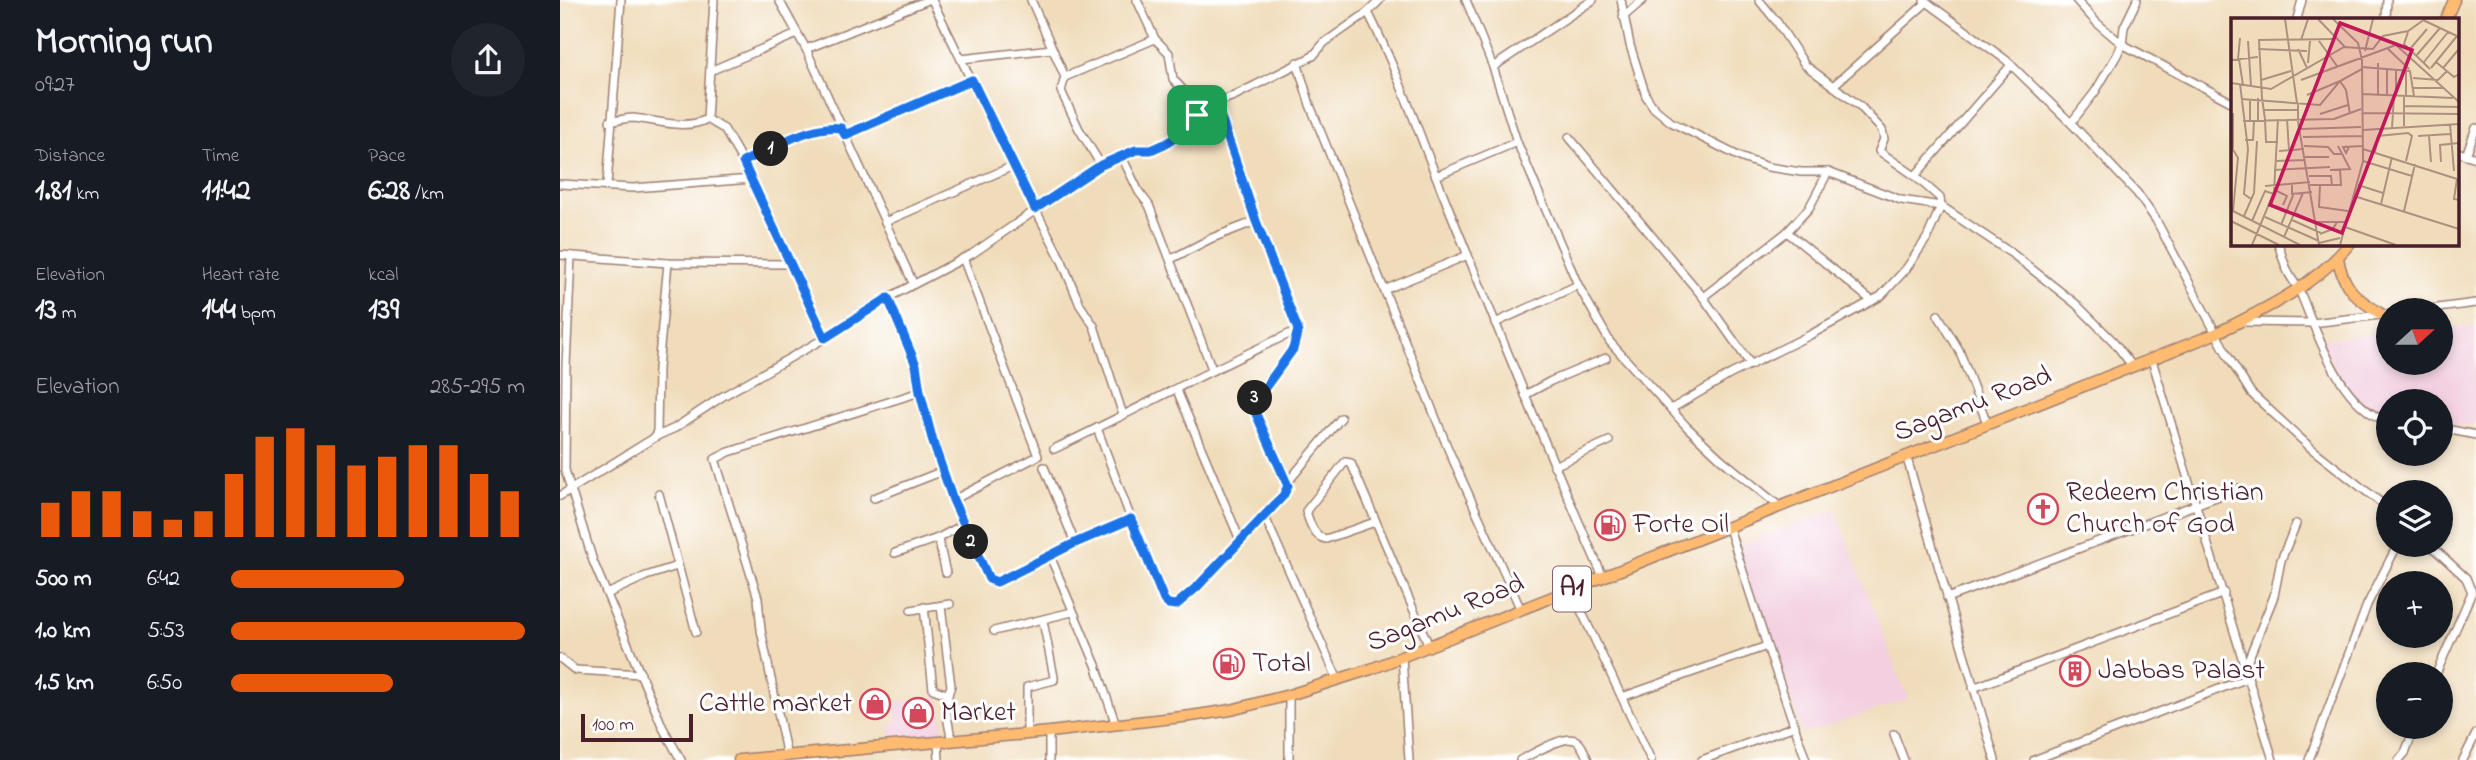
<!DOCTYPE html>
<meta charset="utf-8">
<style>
body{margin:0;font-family:"Indie Flower",sans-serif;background:#20242c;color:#f1f3f6;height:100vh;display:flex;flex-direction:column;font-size:26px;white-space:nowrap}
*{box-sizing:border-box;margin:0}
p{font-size:23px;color:#9ea1a6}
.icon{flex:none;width:38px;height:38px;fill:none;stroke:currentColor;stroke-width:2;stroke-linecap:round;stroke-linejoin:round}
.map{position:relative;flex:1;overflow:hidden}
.side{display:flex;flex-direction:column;background:#171b24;width:560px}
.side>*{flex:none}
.needle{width:46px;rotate:69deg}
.fabs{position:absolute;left:1816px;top:298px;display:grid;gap:14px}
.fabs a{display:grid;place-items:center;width:77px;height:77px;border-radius:50%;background:#171b24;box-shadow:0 4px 10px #0003;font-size:35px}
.scale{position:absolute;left:21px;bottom:18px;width:112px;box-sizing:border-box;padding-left:7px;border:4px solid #4a1f2b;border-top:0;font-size:19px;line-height:24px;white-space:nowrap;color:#4a1f2b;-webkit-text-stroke:5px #fff;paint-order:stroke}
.pin{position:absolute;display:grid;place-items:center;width:60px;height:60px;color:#fff;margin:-30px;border-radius:14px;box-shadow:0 4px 10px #0006}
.km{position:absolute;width:35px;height:35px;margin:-18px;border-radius:50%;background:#222;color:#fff;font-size:19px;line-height:35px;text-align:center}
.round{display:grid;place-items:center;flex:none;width:74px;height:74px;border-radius:37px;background:#20242c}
.head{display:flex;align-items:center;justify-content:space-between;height:119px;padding:0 35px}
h1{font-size:38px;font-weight:700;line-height:52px}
.stats{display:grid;grid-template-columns:repeat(3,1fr);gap:10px;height:119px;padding:7px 35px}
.stats div{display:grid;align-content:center}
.stats b{font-size:30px;font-weight:700}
.stats small{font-size:19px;font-weight:400}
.stats p{font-size:19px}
.chart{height:196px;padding:14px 35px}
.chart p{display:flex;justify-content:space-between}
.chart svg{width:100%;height:126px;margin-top:7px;stroke:#ea580c;stroke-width:6}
ul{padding:0 35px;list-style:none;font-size:23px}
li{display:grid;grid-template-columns:112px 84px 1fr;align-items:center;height:52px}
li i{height:18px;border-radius:9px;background:#ea580c}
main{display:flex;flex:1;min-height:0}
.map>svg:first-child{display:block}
</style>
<main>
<section class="side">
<div class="head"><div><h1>Morning run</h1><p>09:27</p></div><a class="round"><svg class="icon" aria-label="share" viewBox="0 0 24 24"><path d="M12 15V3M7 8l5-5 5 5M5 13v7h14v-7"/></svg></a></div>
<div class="stats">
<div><p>Distance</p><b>1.81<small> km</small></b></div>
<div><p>Time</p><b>11:42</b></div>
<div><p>Pace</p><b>6:28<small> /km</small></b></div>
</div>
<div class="stats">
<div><p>Elevation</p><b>13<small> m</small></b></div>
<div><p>Heart rate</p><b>144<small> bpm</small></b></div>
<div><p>kcal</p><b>139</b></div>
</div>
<div class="chart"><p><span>Elevation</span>285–295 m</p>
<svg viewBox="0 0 160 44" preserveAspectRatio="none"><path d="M5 44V32M15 44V28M25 44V28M35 44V35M45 44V38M55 44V35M65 44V22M75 44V9M85 44V6M95 44V12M105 44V19M115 44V16M125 44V12M135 44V12M145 44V22M155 44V28"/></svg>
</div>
<ul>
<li><b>500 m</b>6:42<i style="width:59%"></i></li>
<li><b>1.0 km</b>5:53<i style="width:100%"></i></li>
<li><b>1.5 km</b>6:50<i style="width:55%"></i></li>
</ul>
</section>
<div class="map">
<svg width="1916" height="760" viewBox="0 0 1916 760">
<rect width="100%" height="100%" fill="#fff"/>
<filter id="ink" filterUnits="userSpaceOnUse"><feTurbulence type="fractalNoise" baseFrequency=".0143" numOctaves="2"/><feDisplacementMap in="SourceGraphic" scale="14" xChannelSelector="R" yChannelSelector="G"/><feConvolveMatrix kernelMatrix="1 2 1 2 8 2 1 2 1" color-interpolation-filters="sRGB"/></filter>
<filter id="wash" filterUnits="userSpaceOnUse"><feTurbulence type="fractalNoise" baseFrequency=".00686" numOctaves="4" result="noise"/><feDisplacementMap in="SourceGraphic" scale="28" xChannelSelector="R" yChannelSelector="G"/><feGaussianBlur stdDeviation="1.57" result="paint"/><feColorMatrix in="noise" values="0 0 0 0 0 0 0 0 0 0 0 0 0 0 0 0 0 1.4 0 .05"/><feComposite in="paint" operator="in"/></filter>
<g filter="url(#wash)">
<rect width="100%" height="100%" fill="#f0dcba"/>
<g fill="#f3cfe0">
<polygon points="1916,326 1916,423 1904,426 1881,423 1881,401 1829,401 1829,417 1822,416 1789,393 1760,339 1829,333 1829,362 1881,362 1881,329"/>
<polygon points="1275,509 1348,699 1243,734 1177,547"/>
<polygon points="326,693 329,713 306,717 301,696"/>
<polygon points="379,696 384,733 331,741 329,725 337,724 334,702"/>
</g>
</g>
<g filter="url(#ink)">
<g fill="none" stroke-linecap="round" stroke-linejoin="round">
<g stroke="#9d7e72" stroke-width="10">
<g id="minor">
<polyline points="219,0 246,49 353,283"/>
<polyline points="372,0 453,166 502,261 520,305 534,326 563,415"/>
<polyline points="471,0 505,77 501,91 519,129 541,165"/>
<polyline points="577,0 595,39 609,53 613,79 625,92 637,114"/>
<polyline points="906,0 933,67 957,142 1018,285 1050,342 1127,427 1161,459 1220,507"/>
<polyline points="1061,0 1070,45 1086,96 1094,108 1111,122 1182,158 1208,167 1241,172 1268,172 1341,200 1381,206 1454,255 1516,304 1554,342 1573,367"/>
<polyline points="1364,0 1446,60 1511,123 1577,193 1596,220 1669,358 1691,393 1752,449 1829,509"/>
<polyline points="1516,0 1537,23 1562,44 1673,103"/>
<path d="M808,12C839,74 861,140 887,204C938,329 988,454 1043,577"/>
<polyline points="1063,17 1083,0"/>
<polyline points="1737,19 1742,0"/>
<polyline points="1826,19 1827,0"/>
<polyline points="246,49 368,0"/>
<polyline points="401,59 492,49"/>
<polyline points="737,62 750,105 889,451 961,610"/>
<polyline points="933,67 1033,0"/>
<polyline points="150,71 237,34"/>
<polyline points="505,77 595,39"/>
<polyline points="1273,86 1366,3"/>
<polyline points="656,103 696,221 738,330 733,349 694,403 696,414 727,483"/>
<polyline points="147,119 164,129 183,162"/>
<path d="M50,121C58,121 64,118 73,118C96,120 125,131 147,119L154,0"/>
<polyline points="1511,123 1535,92 1557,55 1562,44 1564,27 1577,0"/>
<polyline points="285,135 412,80"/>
<polyline points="1009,137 1143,297 1191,365"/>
<polyline points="1897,152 1916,158"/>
<polyline points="1906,155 1916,128"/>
<polyline points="562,157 579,192 589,205 652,369"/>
<polyline points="876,176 957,142"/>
<polyline points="1355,176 1451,65"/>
<polyline points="0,184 73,188 192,179"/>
<polyline points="47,185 61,0"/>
<polyline points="325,222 453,166"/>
<polyline points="1227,232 1312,301"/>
<path d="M1718,243C1721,253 1724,264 1729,274C1732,280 1737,285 1740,292C1758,335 1780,407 1829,422"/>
<polyline points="0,255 108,263 231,264"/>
<polyline points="11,256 6,366 5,470 33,561 103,728 121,760"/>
<polyline points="611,259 652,238 696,221"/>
<polyline points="824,290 908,255"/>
<polyline points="1143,297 1227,232 1249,208 1268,172"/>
<polyline points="328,298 356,365 360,392 373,442 393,500 429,578 437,582 515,543 571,519"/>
<polyline points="1862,310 1916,303"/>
<polyline points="1378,315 1399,350 1427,423"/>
<polyline points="1683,322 1752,323 1829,314"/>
<polyline points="935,323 1018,285"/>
<path d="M265,338L183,162C211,149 251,123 281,128"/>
<polyline points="1592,360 1713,760"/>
<polyline points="616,388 680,540"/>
<polyline points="965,395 991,381 1046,358"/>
<polyline points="1111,409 1171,374 1250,335 1321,296 1346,269 1367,238 1381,206 1380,198 1355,176 1319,151 1324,139 1322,130 1300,106 1245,65 1217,22 1199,0"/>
<polyline points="537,428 571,519 604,600 612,605 623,600 638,586 723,496 728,486 727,483 781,418"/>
<polyline points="1881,428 1916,435"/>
<polyline points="97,436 98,368 108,263"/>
<path d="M494,449C576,410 655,367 738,330"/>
<polyline points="1346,455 1435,760"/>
<polyline points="994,466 1049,441"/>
<polyline points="484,467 515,543"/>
<polyline points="99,494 136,632"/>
<polyline points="0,496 97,436 115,428 163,396 265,338 318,303 412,254 541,165 576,150 591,150 607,143 630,127 638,109 674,96 753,56 764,43 808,12 820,0"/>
<polyline points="314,498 383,471"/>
<polyline points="393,500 478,456 403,258"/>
<polyline points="704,515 778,680"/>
<path d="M815,522L766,539C754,538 749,521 746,511L785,462L791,463L869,646"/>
<polyline points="1169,528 1207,646 1246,760"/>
<polyline points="378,538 386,573"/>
<polyline points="1869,544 1906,578 1912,592 1876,674"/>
<polyline points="335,553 378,538 403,525"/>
<polyline points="490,556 536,665 556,725"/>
<polyline points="1011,589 1091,760"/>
<polyline points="47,594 86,576 117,566"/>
<polyline points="1387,598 1680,488"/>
<path d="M381,606L391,686C383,704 388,723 392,741"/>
<polyline points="364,607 373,689 387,694"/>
<polyline points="351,610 390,604"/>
<polyline points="434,631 512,612"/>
<polyline points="842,657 849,760"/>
<polyline points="0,658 15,670 81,674"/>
<polyline points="1686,665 1714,596 1721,560 1736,524"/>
<polyline points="1413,688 1664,593"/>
<polyline points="1062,697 1207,646"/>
<polyline points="489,732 489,760"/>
<polyline points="467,734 467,687 494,680 494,677 483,621"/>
<polyline points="1334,734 1344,760"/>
<polyline points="378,743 379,760"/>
<polyline points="227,757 201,630 198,598 155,459 169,452 360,392"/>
<polyline points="729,760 729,695"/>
<path d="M960,760C972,755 1002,735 1015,740C1022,743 1025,754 1028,760"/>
<polyline points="1142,760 1235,726"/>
<polyline points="1474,760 1688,678"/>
<polyline points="1749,760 1807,605 1838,544"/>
<polyline points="1839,760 1845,753 1855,726"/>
<polyline points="1903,760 1916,734"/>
</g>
</g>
<g stroke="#9d7e72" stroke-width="13">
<g id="highway">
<polyline points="1886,19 1894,0"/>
<path d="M1778,258C1783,289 1796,298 1821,314"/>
<path d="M179,760L489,732L631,716L671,710L729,695L811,669L1657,333C1705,309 1756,285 1790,243"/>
</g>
</g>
<use href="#minor" stroke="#fff" stroke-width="7"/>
<use href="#highway" stroke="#ffbb71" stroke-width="10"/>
</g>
</g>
<g fill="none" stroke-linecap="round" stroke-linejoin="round" filter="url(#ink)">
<g stroke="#fff" stroke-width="14">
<path id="route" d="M412,80L475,209L541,165L576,150H591L607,143L630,127L638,109L656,103L696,221L738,330L733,349L694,403L696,414L728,486L723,496L638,586L616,605L608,604L604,600L571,519L515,543L437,582L429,579L393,500L373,442L360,392L356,365L328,298L265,338L183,162C211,149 252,123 281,128L285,135Z"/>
</g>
<use href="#route" stroke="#1a73e8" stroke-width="9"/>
</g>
<defs>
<g id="church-ring" transform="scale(1.575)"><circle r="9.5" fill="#fff" stroke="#d1495b" stroke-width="1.5"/><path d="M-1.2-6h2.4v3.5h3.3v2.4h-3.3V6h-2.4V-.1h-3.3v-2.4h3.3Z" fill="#d1495b"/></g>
<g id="fuel-ring" transform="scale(1.575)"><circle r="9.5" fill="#fff" stroke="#d1495b" stroke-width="1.5"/><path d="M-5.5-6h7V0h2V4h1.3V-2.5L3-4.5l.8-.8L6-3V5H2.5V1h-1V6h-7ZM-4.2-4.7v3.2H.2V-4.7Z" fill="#d1495b"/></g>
<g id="building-ring" transform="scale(1.575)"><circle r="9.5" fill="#fff" stroke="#d1495b" stroke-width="1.5"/><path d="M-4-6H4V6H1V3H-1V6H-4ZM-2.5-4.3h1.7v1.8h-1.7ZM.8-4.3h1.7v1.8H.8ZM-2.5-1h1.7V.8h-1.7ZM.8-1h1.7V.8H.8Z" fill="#d1495b"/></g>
<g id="shop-ring" transform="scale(1.575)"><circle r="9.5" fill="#fff" stroke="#d1495b" stroke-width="1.5"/><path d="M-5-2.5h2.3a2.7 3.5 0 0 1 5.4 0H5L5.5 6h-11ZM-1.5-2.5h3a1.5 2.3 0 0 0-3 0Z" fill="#d1495b"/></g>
</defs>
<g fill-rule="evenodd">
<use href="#church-ring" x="1483" y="509"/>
<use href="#fuel-ring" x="1050" y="525"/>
<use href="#fuel-ring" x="669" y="664"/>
<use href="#building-ring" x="1515" y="671"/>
<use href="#shop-ring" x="315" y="704"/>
<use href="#shop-ring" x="358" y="713"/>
</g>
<g text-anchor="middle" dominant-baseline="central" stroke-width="6" stroke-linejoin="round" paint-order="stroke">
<rect fill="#fff" stroke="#80626b" stroke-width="2" x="993" y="566.5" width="38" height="45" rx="5"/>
<g font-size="26" font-weight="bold" fill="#4a1f2b">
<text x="1012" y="589">A1</text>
</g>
<g font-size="28" fill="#4a1f2b" stroke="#fff">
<text transform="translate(1413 405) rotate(-21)">Sagamu Road</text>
<text transform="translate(886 614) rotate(-22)">Sagamu Road</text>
</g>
<g font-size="28" fill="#4a1f2b" stroke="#fff" text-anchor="start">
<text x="1506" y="493">Redeem Christian<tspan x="1506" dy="32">Church of God</tspan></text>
<text x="1073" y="525">Forte Oil</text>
<text x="692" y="664">Total</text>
<text x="1538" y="671">Jabbas Palast</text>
<text x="292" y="704" text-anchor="end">Cattle market</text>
<text x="381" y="713">Market</text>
</g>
</g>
<g transform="translate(1671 18)">
<rect width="228" height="228" fill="#f0dcba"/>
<path fill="none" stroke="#ae9081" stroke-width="2" d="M54,1L66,85M87,1L114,29M102,1L127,25L131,42L132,143L109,227M192,2L228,19M177,14L173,26L199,51M70,22L77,1M17,23L20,68M88,23L106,48M156,30L178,51M27,31L76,33M67,31L76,50M179,31L196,11M134,33L142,1M185,38L209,10M7,41L9,20M8,41L12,67M0,42L27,39M193,44L217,14M205,44L223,59L228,56M77,45L79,23M131,49L179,53L183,78M200,50L226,18M212,50L228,31M175,52V79M182,60L207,62L216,53M30,62L60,53M70,62L165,27L228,84M0,65L40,71L113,29L142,31L152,18L177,13L194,1M9,66L17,131L13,176L20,181M182,70H212M131,76L222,80M76,77L109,63L115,72L119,96M147,77V45M156,78V50M165,78V51M173,79V108M31,80L28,22L102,21M31,80L34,101M10,81L89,87L109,63L131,51M67,85V104L88,227M173,88L228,89M33,92H68M132,95L228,96M89,96L117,87M34,101L35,124H47M56,101L58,132M27,102V80M12,103L103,101L130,91M19,103V81M219,106L223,153M161,110L163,78M70,111L130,109M132,112L228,106M187,118L219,116M198,118L200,144M72,119L132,118M14,122H22L23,103M73,128L97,129L103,136H111M118,129L115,135L112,129L132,128M1,130L7,140L2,193M2,130V95M132,131L226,161L223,181L228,182M48,133L73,131M144,134L147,118L177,115L181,118L175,143M74,139H98M45,143L74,142M132,143L181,158M210,144L209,127L228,125M43,152L99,149M99,152L119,151L107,128M78,158H100L101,168M61,165V176L81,174M79,167H110L109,152M89,167L88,189L117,193M127,167L152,175M34,168L79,164M44,172L56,178L52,187M123,178L228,211M150,186L161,139M0,192L69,227M173,193L184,146M64,195L84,204H114M13,198L23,175L26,123M34,199L88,223M61,202L90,215M0,203L48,227M21,203L34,173L43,176M50,207L63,175M114,209L165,227M89,216L102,211L106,204M53,219L72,175M88,225L109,220M21,227L43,174L47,101"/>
<path fill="#c2185b" fill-opacity="0.15" stroke="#c2185b" stroke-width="3.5" d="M109,5L181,32L111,215L39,187Z"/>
<rect width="228" height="228" fill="none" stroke="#4a1f2b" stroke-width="3.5"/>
</g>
</svg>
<div class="fabs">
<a><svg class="needle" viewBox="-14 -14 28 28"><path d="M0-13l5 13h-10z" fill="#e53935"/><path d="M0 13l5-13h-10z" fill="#9ea1a6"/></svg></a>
<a><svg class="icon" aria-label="locate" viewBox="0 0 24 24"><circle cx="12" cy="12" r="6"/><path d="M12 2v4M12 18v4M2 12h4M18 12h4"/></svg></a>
<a><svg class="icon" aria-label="layers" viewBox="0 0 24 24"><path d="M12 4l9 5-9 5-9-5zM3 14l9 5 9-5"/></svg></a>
<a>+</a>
<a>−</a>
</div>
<div class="scale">100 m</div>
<div class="pin" style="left:637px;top:115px;background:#1e9e55"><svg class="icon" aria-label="arrive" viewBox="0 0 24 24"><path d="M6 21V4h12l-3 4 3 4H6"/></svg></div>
<b class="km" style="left:211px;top:149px">1</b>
<b class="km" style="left:411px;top:542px">2</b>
<b class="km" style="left:695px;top:398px">3</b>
</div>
</main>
